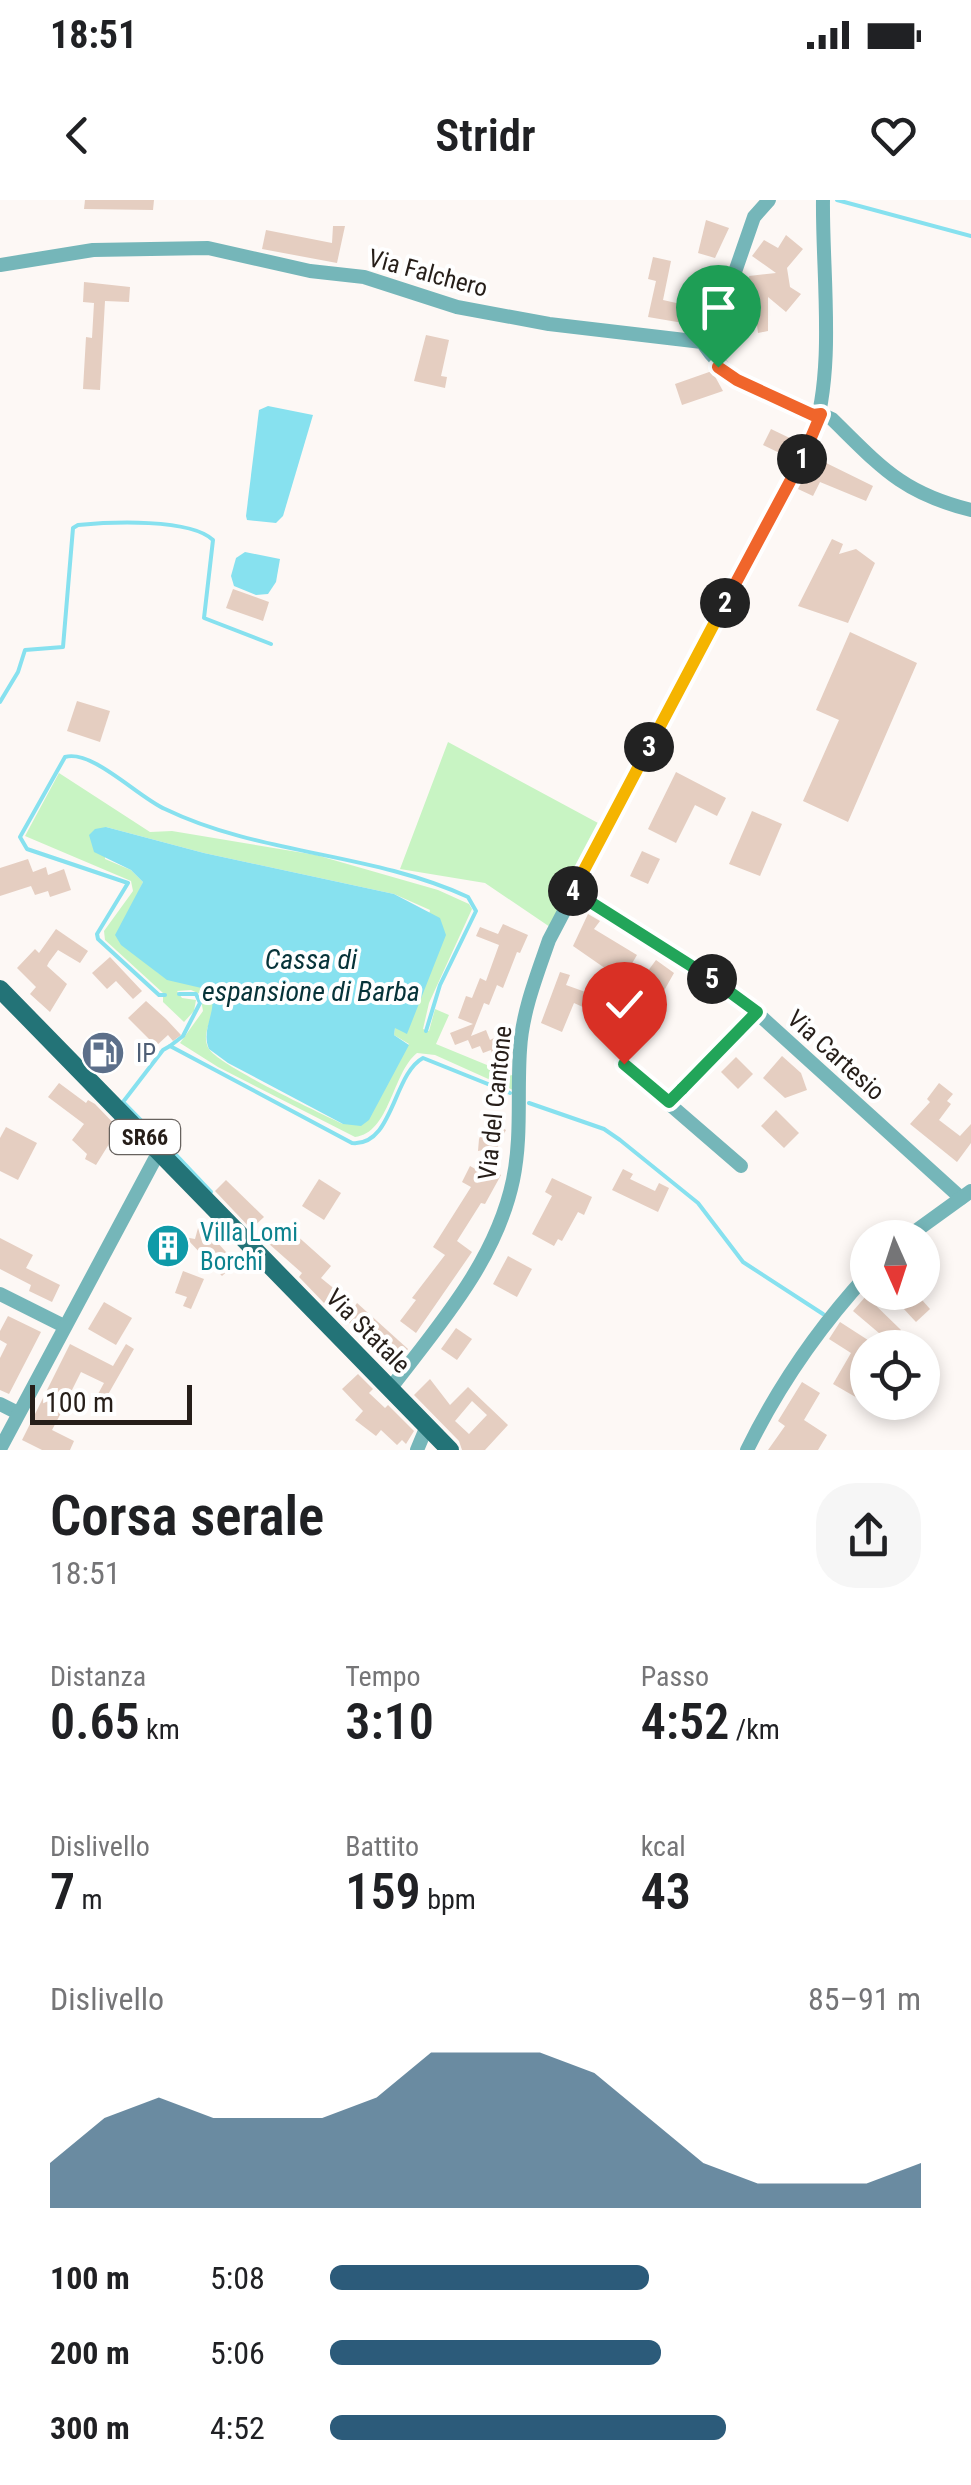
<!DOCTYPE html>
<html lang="it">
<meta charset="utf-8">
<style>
body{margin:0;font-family:"Roboto Condensed",sans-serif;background:#f6f6f6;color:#202124;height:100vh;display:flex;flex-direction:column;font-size:38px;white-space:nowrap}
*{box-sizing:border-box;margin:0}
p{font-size:32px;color:#757577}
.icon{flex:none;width:55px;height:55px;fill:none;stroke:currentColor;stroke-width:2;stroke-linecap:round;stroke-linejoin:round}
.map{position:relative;height:1250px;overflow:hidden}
.panel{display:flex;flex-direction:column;background:#fff;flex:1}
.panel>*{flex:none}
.needle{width:65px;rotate:177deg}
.buttons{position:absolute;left:850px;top:1020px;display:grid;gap:20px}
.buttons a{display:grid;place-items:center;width:90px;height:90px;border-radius:50%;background:#fff;box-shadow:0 5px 15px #0003;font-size:50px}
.scale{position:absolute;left:30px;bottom:25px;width:162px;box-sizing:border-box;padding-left:10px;border:5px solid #261e19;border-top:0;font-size:28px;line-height:35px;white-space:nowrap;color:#261e19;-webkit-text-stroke:8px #fff;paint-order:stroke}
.pin{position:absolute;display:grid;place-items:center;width:85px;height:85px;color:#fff;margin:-102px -42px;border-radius:50% 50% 50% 0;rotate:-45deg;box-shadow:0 0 10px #0007}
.pin .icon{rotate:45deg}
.km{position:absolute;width:50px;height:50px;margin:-25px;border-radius:50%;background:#222;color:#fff;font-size:28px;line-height:50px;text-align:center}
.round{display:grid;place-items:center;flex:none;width:105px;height:105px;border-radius:40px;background:#f6f6f6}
.summary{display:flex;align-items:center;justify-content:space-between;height:170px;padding:0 50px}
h1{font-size:55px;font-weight:600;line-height:75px}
.metrics{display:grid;grid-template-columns:repeat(3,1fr);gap:15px;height:170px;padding:10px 50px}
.metrics div{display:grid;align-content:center}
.metrics b{font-size:50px;font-weight:600}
.metrics small{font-size:28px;font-weight:400}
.metrics p{font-size:28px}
.chart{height:280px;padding:20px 50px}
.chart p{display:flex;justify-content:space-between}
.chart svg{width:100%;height:180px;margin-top:10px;fill:#2c5b7a;opacity:.7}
ul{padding:0 50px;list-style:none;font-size:32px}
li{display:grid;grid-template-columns:160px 120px 1fr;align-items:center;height:75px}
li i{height:25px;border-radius:12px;background:#2c5b7a}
.status{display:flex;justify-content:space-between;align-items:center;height:70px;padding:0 50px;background:#fff;direction:ltr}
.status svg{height:28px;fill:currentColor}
header{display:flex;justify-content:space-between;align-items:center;height:130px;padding:0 50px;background:#fff;font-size:45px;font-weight:600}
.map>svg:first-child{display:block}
</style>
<div class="status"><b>18:51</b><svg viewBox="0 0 49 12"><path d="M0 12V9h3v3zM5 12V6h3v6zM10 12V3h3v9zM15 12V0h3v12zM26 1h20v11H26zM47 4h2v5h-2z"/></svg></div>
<header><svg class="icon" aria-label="back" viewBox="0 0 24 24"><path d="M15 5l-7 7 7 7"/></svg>Stridr<svg class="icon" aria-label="heart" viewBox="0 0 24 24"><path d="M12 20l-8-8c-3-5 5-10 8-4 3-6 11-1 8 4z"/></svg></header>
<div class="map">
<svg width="971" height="1250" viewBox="0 0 971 1250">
<rect width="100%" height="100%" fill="#fdf8f5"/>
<g fill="#c8f4c3" fill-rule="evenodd">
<polygon points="448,542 598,623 550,727 485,683 400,669"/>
<path d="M59,573L150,632L172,631L316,655L438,690L469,704L472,709L429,803L423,829L429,831L435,809L449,815L436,844L516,877L513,890L435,855L417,853C392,873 390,933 355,937L218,867L180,843L203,811L200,794L191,790L177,791L182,798L196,800L194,811L184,822L163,802V793L105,740L104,731L133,691L131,681L25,636ZM106,627L204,653L394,694L430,710L407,833L395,827L394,835L409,844L343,924C320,913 220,866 209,849C197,830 225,807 210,790C204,783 190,782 181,781C142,779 141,736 132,705L143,682L131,670L105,659Z"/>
</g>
<g fill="#87e1ef">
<polygon points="268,206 313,215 283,316 276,323 247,320 246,316 259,210"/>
<polygon points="245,352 280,359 276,382 268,394 256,395 234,386 231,376 236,358"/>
<path d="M106,627L204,653L394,694L440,718L446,735L407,834L395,828L394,835L409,845L369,920L361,926L343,924L228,863L209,849C200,828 219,811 210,790L167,780L121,745L115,735L143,682L131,670L94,652L89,635L95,629Z"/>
</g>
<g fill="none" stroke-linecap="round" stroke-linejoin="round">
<g stroke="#87e1ef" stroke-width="4">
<polyline points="837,0 971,36"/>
<path d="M0,502L18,472L25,450L63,447L73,328L78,325C110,322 190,318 213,340L204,418L271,444"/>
<path d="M165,795H159L98,739L97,734L128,683L27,649L20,637L65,557C92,549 138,597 165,609C260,655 370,652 468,697L476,711L440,785L426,831"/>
<polyline points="170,846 183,836 200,803 196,794 179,794"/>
<polyline points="529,903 604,929 620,940 698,1003 743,1062 823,1114"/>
<path d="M170,950L123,902L163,850L170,846L352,943C393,947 393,874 423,858L510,893"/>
<polyline points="175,954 211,992"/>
</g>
</g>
<g fill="#e5cec1" fill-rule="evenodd">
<polygon points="85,0 154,0 153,10 84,9"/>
<polygon points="706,20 729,28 715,58 698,53"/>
<polygon points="333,26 345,26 337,63 262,49 266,30 332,43"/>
<polygon points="786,35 803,49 787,68 790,87 801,94 786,112 768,97 768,131 758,133 757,125 744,126 744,119 737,119 736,102 750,101 749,76 776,73 752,56 764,40 778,48"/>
<polygon points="653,57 671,61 663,100 703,109 695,125 648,117 656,81 648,79"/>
<polygon points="84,82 130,87 129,102 105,101 100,190 83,189 86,137 92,138 94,103 83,102"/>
<polygon points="426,135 449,140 441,176 447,177 445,188 414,181"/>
<polygon points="712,171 723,191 682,205 675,184"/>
<polygon points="771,229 798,242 790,258 763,245"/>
<polygon points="814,257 873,286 866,301 820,282 813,296 798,289"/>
<polygon points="832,339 843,344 839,354 856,349 875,363 848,423 798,406"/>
<polygon points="233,389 269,402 263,421 226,408"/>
<polygon points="850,432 917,463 848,622 803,601 839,520 816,510"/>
<polygon points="77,501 110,511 100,542 67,531"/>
<polygon points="676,572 726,598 717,616 695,605 676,643 648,629"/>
<polygon points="752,611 782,624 760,676 729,664"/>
<polygon points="642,651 660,659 648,684 630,676"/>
<polygon points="28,659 33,672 46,667 48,675 64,669 71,690 50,697 48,691 35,695 31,686 0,696 0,668"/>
<polygon points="588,714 600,721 594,729 637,755 622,780 573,746"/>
<polygon points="503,724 528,735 520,753 517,752 503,788 497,785 489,805 484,803 471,836 486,830 490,840 498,836 504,852 493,856 491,850 483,853 480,846 472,849 468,840 455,845 450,833 473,824 458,818 466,796 472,798 480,778 486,781 499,745 476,736 480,727 498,734"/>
<polygon points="56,729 88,751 80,763 58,750 49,762 47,766 67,784 50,812 30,794 36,787 17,768 35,749 39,753"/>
<polygon points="110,757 142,791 133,799 116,781 107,789 92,773"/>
<polygon points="656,760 674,773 657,803 654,800 644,824 635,820 646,795 636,787"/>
<polygon points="560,772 570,775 566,785 591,794 585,808 574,803 562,832 541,823"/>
<polygon points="146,801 166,819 181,835 173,841 168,835 156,846 128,818"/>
<polygon points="782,856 801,873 807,890 785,898 763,878"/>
<polygon points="736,857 753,874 738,889 721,872"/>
<polygon points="59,883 86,903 88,900 95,904 122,932 114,949 109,944 96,965 85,959 87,954 72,940 84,924 48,897"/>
<polygon points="939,883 953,894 947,901 951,904 939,920 960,936 971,924 971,943 957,962 910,924 930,902 927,899"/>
<polygon points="776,910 799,933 784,948 761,926"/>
<polygon points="487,920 506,930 498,945 499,953 483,957 483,950 478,951 479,939"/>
<polygon points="6,927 37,943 18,980 0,971 0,938"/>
<polygon points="470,966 488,976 491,970 501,975 485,1004 481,1003 457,1041 472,1052 416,1133 400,1121 416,1100 412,1098 445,1055 433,1047 471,987 462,982"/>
<polygon points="623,969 633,974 630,979 655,991 659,983 669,988 658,1012 612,990"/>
<polygon points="552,978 592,997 584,1015 578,1012 562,1041 558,1039 554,1046 532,1034 552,996 545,992"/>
<polygon points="319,979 341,993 324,1020 302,1006"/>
<polygon points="226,980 264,1017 251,1029 215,991"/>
<polygon points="285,1025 331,1066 321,1078 337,1091 324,1103 299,1077 302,1073 268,1043"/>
<polygon points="198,1028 206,1030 236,1063 222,1076 188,1040 184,1062 147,1055 151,1031 195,1039"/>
<polygon points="0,1038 33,1055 26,1068 60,1085 52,1102 29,1091 31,1085 0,1069"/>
<polygon points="508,1056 532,1069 517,1097 493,1084"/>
<polygon points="183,1071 204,1079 191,1109 183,1106 187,1097 175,1093"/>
<polygon points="888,1092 915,1092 930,1109 916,1122"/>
<polygon points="866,1096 901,1130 893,1140 888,1136 886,1139 853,1111"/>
<polygon points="104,1102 132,1118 116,1145 88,1129"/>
<polygon points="357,1103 408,1149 396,1164 346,1120"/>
<polygon points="8,1116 41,1132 9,1194 0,1190 0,1158 7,1144 0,1140 0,1131"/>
<polygon points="840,1122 871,1142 854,1168 868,1175 868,1184 859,1199 833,1184 851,1153 829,1139"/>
<polygon points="456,1128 472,1139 457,1160 441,1149"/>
<polygon points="70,1144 113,1166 126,1144 134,1149 106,1198 98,1194 104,1183 81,1172 71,1192 76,1194 66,1215 61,1213 52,1230 74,1241 70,1250 42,1250 22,1240"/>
<polygon points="358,1174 373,1189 369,1193 385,1208 388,1205 414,1231 406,1244 402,1240 397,1245 381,1230 376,1236 355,1220 363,1211 342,1189"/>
<path d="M430,1179L450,1205L468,1187L508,1225L485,1250H462L459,1241L414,1195ZM472,1201L487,1215L469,1234L455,1221Z"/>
<polygon points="802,1182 820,1193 804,1220 827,1235 818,1250 768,1250 785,1226 778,1221"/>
</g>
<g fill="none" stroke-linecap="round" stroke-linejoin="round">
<g stroke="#75b6b9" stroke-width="14">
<path d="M0,65L93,50L208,48L310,71L364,77L457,107L549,124L702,142C730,185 768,195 813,215L821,214L832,219C881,267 902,293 971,310"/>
<polyline points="702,142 702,134 736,69 754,17 769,0"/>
<polyline points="572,691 736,794 961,998"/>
<polyline points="623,864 741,966"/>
<polyline points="669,902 757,813"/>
<polyline points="906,1038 971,991"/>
<polyline points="0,1094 64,1126"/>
<path d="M390,1189C439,1125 496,1061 513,980C522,937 517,894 520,850C522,812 537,775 549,740L812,239C836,170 822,73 823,0"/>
<polyline points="0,1204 18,1213"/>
<polyline points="0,1249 156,957 162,954"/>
<polyline points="417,1250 427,1226"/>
<path d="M747,1250C779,1185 819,1127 868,1074"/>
</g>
<polyline stroke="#237377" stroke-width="18" points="0,789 450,1250"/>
</g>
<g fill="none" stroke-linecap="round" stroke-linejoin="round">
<g stroke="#fff" stroke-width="20">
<polyline id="split-1" points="718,167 737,180 813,215 821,214 802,259"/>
</g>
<g stroke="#fff" stroke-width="20">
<polyline id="split-2" points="725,403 802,259"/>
</g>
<g stroke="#fff" stroke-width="20">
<polyline id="split-3" points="649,547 725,403"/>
</g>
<g stroke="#fff" stroke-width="20">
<polyline id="split-4" points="573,691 649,547"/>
</g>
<g stroke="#fff" stroke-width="20">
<polyline id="split-5" points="573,691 712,779"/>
</g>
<g stroke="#fff" stroke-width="20">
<polyline id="split-6" points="682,889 757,812 712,779"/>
</g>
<g stroke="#fff" stroke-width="20">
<polyline id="split-7" points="624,864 669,902 682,889"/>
</g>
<use href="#split-1" stroke="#f0652b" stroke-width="12"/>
<use href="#split-2" stroke="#f0652b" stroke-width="12"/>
<use href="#split-3" stroke="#f5b400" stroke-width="12"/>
<use href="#split-4" stroke="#f5b400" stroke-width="12"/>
<use href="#split-5" stroke="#22a559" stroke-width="12"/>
<use href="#split-6" stroke="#22a559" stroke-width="12"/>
<use href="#split-7" stroke="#22a559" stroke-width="12"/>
</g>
<defs>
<g id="fuel-disc" transform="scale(2.25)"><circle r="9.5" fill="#5c6f8a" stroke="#fff"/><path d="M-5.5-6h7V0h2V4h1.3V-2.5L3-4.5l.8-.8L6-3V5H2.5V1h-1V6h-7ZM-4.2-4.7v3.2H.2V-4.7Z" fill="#fff"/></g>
<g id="building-disc" transform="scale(2.25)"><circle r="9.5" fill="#0f9aa8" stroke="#fff"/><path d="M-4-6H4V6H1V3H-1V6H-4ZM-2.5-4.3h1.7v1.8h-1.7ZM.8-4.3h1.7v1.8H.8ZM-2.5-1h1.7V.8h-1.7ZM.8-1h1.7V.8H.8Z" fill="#fff"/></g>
</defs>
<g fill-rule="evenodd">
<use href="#fuel-disc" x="103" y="853"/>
<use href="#building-disc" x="168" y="1046"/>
</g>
<g text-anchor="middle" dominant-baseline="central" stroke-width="8" stroke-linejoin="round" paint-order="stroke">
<rect fill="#fff" stroke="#67625e" stroke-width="2.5" x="110" y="920" width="70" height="34" rx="8"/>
<g font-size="22" font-weight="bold" fill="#261e19">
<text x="145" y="937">SR66</text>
</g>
<g font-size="25" fill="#261e19" stroke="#fff">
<text transform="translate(428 73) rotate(15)">Via Falchero</text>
<text transform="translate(836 855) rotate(42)">Via Cartesio</text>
<text transform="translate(495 903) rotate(-84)">Via del Cantone</text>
<text transform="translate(368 1131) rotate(45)">Via Statale</text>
</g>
<g font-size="25" fill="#4e5e75" stroke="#fff" text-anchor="start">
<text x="136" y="853">IP</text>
</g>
<g font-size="25" fill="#0d838f" stroke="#fff" text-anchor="start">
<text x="200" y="1032">Villa Lomi<tspan x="200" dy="29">Borchi</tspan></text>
</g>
<g font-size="28" font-style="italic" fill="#063339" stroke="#fff">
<text x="311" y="759">Cassa di<tspan x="311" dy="32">espansione di Barba</tspan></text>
</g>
</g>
</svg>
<div class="buttons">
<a><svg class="needle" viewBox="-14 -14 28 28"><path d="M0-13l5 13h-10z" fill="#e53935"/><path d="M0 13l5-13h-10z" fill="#757577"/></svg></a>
<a><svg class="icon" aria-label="locate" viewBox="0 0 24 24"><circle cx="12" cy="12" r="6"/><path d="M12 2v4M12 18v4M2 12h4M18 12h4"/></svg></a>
</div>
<div class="scale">100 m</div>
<div class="pin" style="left:718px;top:167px;background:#1e9e55"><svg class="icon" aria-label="arrive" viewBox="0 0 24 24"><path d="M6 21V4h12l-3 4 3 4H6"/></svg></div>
<div class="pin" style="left:624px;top:864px;background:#d93025"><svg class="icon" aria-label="check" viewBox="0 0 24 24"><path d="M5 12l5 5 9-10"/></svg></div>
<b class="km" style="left:802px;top:259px">1</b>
<b class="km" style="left:725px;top:403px">2</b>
<b class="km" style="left:649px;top:547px">3</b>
<b class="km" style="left:573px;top:691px">4</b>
<b class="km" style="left:712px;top:779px">5</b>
</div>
<section class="panel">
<div class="summary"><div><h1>Corsa serale</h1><p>18:51</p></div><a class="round"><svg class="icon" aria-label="share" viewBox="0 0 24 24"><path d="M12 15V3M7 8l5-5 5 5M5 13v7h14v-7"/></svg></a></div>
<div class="metrics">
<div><p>Distanza</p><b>0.65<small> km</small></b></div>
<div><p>Tempo</p><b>3:10</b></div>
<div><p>Passo</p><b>4:52<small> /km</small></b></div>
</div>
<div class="metrics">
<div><p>Dislivello</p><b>7<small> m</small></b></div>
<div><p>Battito</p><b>159<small> bpm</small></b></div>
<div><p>kcal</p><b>43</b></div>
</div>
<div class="chart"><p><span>Dislivello</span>85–91 m</p>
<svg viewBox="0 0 160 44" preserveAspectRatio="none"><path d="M0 44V33L10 22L20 17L30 22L40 22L50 22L60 17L70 6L80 6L90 6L100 11L110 22L120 33L130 38L140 38L150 38L160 33V44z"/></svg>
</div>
<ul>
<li><b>100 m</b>5:08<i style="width:54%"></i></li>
<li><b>200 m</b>5:06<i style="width:56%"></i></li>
<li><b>300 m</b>4:52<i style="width:67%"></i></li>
</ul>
</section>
